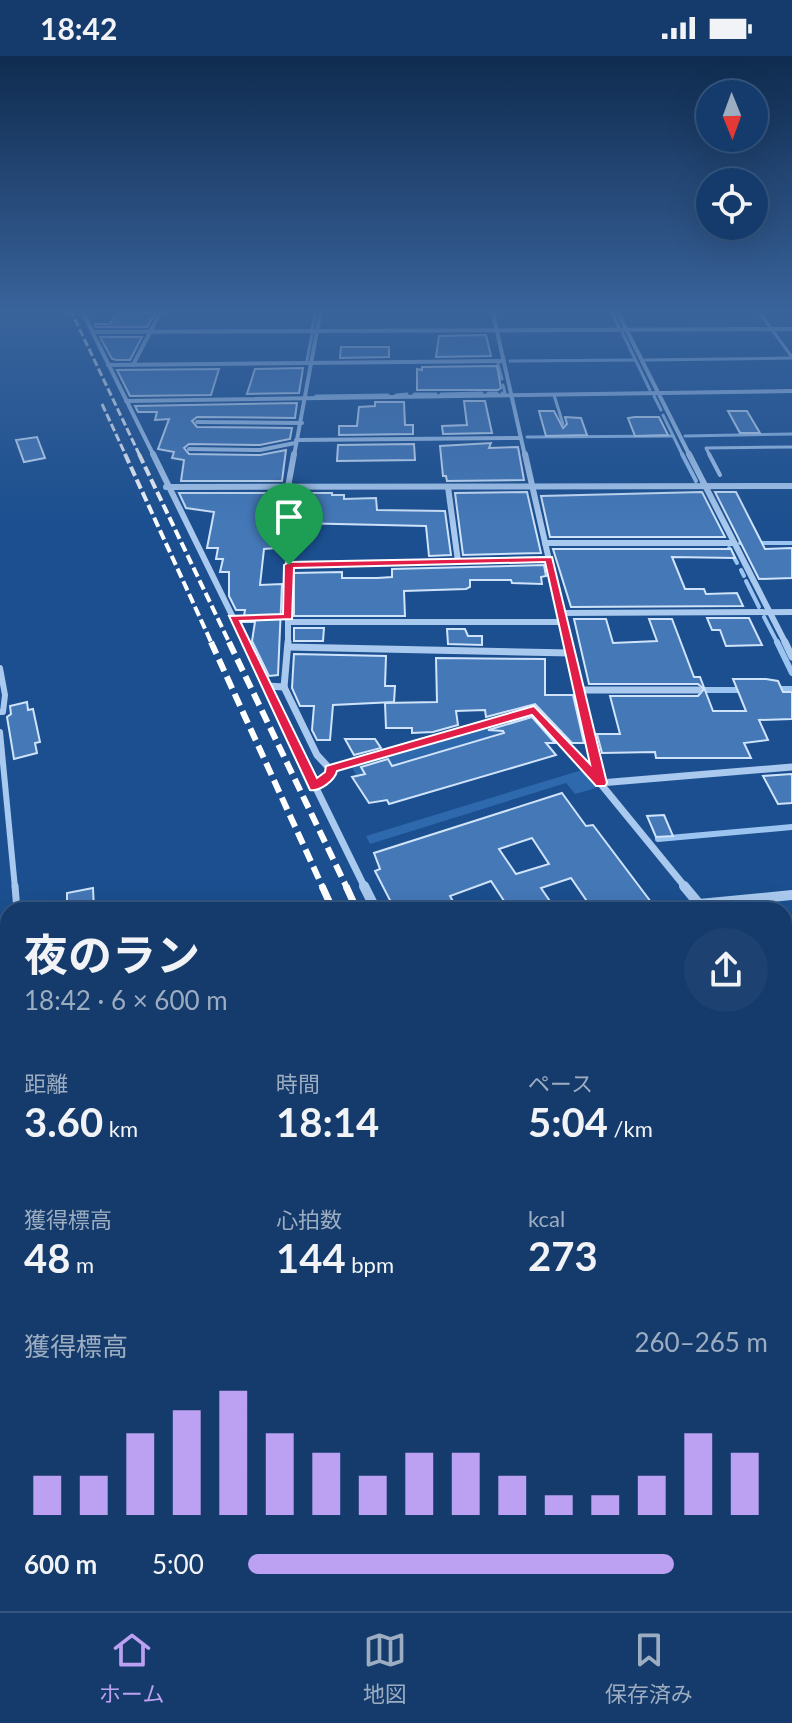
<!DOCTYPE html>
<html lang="ja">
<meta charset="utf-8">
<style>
body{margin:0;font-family:Lato,"Noto Sans JP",sans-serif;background:#1d4271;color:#f1f3f6;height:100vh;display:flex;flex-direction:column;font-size:30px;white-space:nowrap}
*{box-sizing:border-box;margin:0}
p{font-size:26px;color:#9dadc1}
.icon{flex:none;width:44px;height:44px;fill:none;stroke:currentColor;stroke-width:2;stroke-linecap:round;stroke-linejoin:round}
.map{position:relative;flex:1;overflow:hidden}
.details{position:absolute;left:0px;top:846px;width:792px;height:710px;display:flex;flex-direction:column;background:#143b6b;border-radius:24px 24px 0 0;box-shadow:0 8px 32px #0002,0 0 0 2px #33557e}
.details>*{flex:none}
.needle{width:52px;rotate:179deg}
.fabs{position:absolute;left:696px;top:24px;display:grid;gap:16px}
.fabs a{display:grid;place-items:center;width:72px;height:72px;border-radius:50%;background:#143b6b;box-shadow:0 8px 32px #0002,0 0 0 2px #33557e;font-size:40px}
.pin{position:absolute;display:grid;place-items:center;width:68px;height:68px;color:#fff;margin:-82px -34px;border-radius:50% 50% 50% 0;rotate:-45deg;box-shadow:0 0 8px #0007}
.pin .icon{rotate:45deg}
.round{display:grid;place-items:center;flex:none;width:84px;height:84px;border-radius:42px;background:#1d4271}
.head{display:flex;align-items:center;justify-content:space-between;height:136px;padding:0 24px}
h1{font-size:44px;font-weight:700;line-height:60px}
.figures{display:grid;grid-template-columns:repeat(3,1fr);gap:12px;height:136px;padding:8px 24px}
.figures div{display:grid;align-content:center}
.figures b{font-size:40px;font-weight:700}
.figures small{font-size:22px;font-weight:400}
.figures p{font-size:22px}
.chart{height:224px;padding:16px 24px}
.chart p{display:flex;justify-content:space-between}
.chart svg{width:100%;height:144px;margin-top:8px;stroke:#bca0f2;stroke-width:6}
ul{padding:0 24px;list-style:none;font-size:26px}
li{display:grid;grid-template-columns:128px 96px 1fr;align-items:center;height:60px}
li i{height:20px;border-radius:10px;background:#bca0f2}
.status{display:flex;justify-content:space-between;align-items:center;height:56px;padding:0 40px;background:#143b6b;direction:ltr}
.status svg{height:22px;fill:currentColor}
.dock{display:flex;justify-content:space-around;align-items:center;height:112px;border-top:2px solid #33557e;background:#143b6b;font-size:22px;color:#9dadc1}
.dock a{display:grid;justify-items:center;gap:4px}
.dock .selected{color:#bca0f2}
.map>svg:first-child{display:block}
</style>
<div class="status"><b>18:42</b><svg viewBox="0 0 49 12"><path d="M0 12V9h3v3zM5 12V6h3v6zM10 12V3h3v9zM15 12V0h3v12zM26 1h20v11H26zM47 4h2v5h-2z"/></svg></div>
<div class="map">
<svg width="792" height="1555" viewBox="0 0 792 1555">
<rect width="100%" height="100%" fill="#1b4f8f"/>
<g fill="#2e69ad">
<polygon points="497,670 503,677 356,719 352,711"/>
<polygon points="582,714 596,732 575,738 566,727 370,788 366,780"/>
<polygon points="784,977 792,987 792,1165 784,1169"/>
</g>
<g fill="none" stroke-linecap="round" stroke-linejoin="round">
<g stroke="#9cc4f0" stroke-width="3">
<polyline points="610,253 619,272"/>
<polyline points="757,253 770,271"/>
<polyline points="312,273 316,253"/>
<polyline points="773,275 792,301"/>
<polyline points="622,276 650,334"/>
<polyline points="307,304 312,278"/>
<polyline points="645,304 792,302"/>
<polyline points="510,305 635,304"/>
<polyline points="498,308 502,323"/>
<polyline points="488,337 497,337"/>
<polyline points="502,337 505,337 503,329"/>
<polyline points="414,338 436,338"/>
<polyline points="441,338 482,337"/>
<polyline points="396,339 407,338"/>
<polyline points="316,340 388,339"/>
<polyline points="654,340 661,354"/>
<polyline points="663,359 683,400"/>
<polyline points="685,380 792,378"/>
<polyline points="527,381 673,380"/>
</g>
<g stroke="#9cc4f0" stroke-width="4">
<polyline points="682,398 696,425"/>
<polyline points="740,487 792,487"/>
<polyline points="729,492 737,507"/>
<polyline points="741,514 744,520"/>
<polyline points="746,525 759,551"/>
<polyline points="764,561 778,588"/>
</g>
<g stroke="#9cc4f0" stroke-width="6">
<polyline points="777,586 792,617"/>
<polyline points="777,633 792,633"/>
<polyline points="702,634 742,634"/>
<polyline points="658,783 792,771"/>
</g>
<g stroke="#9cc4f0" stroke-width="7">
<polyline points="784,916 792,916"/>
<polyline points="784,971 792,981"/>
</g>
<polyline stroke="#9cc4f0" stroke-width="9" points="784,1183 792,1179"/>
</g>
<g fill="#4478b7" stroke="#cfe3fa" stroke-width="2" fill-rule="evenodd">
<polygon points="119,254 141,254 140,257 155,257 147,271 96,271 95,268 110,268"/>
<polygon points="486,279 491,300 436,301 439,280"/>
<polygon points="100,281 142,281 130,304 116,304 112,303"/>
<polygon points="341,291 389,291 389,301 340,302"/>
<polygon points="497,310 501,332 498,334 417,334 417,313 422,314 422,311"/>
<polygon points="303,312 299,337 247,338 255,313"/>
<polygon points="219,313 211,339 130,340 117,314"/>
<polygon points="464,345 485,345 492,377 443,378 442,370 467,369"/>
<polygon points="375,346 404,346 405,369 413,369 413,378 339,379 339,370 357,370 359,351 375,350"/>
<polygon points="297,347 295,362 197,361 192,365 197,371 292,372 290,383 260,389 189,388 184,392 189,398 260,399 286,394 282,425 181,425 184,404 172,402 174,396 158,393 169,363 155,364 157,356 138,356 135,350"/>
<polygon points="539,355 554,355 563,372 567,368 565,361 581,362 587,379 546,380"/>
<polygon points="728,355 747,355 760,377 740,377"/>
<polygon points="635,361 659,361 668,379 635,380 628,362"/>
<polygon points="37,381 45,402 24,406 16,384"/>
<polygon points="491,387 489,392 518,391 524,424 447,425 446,420 443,420 440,390"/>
<polygon points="414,388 415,404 337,405 338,389"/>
<polygon points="527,436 541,497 463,499 455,437"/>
<polygon points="702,436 725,481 550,481 541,440"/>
<polygon points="715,436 736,436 765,493 792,492 792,522 759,523"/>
<polygon points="179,437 282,437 282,471 278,471 276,492 264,493 260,529 282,528 278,619 269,620 252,585 255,566 243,566 245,554 236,554 229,540 229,516 220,516 223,503 216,503 218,492 207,492 214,456 186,452"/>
<polygon points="294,437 332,437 332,439 344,439 344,443 376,442 377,454 445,455 451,499 429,500 426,470 294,467"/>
<polygon points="553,493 731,493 735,502 672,501 685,533 704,533 706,538 737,537 743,550 571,551"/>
<polygon points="544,509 546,520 541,521 542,528 512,527 511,524 470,524 470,531 466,533 404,535 405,560 294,560 294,517 342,516 342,522 377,522 392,521 392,513"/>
<polygon points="707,562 749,562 762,589 726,590 720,574 712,574"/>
<polygon points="574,563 606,563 613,587 657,585 649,563 672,563 694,621 700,621 713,655 746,655 733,623 766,623 778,625 783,636 792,636 792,663 759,664 768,684 744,687 751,702 656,702 655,696 602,697 597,678 620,678 610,640 698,640 704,633 698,628 589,628"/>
<polygon points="294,572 324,572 323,585 294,585"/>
<polygon points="447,573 465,573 468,580 482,580 482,589 448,588"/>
<polygon points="294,598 386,600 385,630 395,630 394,646 333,649 330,684 317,684 312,674 314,650 300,650 292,632"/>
<polygon points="436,602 545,603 545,639 573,639 584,687 572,687 535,648 486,661 485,654 456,655 458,669 433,676 412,677 412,672 386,672 385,647 437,646"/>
<polygon points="27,646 28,654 33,653 40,686 35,687 37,697 14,703 7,661 11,658 10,650"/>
<polygon points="532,661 555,687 546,687 556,699 389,748 387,744 369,747 352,721 365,718 361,711 388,703 392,710 504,677 503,675 488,674"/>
<polygon points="345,683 375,683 381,692 354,699"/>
<polygon points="792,718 792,747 778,748 763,720"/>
<path d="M562,737L586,770L593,769L657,854H593L571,822L541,832L556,854H510L491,825L450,840L458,854H395L375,815L380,813L374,797ZM532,782L549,808L516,818L499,793Z"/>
<polygon points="664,759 673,780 656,781 647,760"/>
<polygon points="93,832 94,854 67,854 67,837"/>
</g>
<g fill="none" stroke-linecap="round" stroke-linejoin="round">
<polyline stroke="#a9c9ee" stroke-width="2" stroke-dasharray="2 3" stroke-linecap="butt" points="248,561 276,561"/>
<g stroke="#a9c9ee" stroke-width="3">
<polyline points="554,339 563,368"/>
<polyline points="710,400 706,392 792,391"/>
</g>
<polyline stroke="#a9c9ee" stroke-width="4" points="709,398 720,419"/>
<g stroke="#a9c9ee" stroke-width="6">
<polyline points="0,612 5,639 3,656 0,656"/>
<polyline points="0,676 15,832"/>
</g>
<g stroke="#a9c9ee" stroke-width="7">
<polyline points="15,830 17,854"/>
<polyline points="0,1045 8,1042"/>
</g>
<g stroke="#a9c9ee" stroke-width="9">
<polyline points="784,1229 792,1225"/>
<polyline points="151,1548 154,1555"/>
</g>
<g stroke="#a9c9ee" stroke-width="4">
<polyline points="81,253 154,400"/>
<polyline points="492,253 525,400"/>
<polyline points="616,253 690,400"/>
<polyline points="92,276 792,273"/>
<polyline points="108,309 504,305"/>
<polyline points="133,309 162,253"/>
<polyline points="126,345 792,335"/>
<polyline points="197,366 302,367"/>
<polyline points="296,384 521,382"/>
<polyline points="189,393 260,394 295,387"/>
<polyline points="294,400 321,253"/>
</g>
<g stroke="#a9c9ee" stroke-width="6">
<polyline points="153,398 246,588"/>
<polyline points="525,398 568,588"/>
<polyline points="689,398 786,588"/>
<polyline points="166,431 792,430"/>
<polyline points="448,431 458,505"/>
<polyline points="545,487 734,487"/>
<polyline points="289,509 549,503"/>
<polyline points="561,557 792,556"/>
<polyline points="288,566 564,566"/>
<polyline points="288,588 288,431 294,398"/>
</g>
<g stroke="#a9c9ee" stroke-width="7">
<polyline points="245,586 267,630 284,631"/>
<polyline points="288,586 284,631 317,699 330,713 534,654 600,727 686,832"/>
<polyline points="568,586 600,727"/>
<polyline points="785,586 792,601"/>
<polyline points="288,591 571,597"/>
<polyline points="267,630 315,730"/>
<polyline points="579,634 698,634"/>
<polyline points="330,713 332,717 315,730 365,832"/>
<polyline points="600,727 792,711"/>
</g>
<g stroke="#a9c9ee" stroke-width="10">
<polyline points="364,830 376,854"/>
<polyline points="684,830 704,854"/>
<polyline points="699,848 792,839"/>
<polyline points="784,953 792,962"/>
</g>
<polyline stroke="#a9c9ee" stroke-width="12" points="721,1548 725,1555"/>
<g stroke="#fff" stroke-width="3" stroke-dasharray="8 3" stroke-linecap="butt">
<polyline points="70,253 140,400"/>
<polyline points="102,348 126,400"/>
</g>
<g stroke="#fff" stroke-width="4" stroke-dasharray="10 4" stroke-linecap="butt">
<polyline points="125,398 212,588"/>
<polyline points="139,398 230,588"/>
</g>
<g stroke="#fff" stroke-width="6" stroke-dasharray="13 6" stroke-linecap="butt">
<polyline points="211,586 323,832"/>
<polyline points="229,586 347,832"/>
</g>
<g stroke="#fff" stroke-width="7" stroke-dasharray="17 7" stroke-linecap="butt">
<polyline points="322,830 333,854"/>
<polyline points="346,830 357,854"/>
<polyline points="0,991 8,1055"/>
</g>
<g stroke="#fff" stroke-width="9" stroke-dasharray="22 9" stroke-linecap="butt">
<polyline points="73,1548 74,1555"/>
<polyline points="649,1548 652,1555"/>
<polyline points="668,1548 672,1555"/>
<polyline points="688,1548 691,1555"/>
</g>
</g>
<linearGradient id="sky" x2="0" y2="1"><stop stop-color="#0f2b4f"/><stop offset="0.54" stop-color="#39639b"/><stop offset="1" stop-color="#39639b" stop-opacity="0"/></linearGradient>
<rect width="792" height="471" fill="url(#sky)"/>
<path fill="#e11d48" stroke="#fff" stroke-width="2" fill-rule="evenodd" d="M552,501L607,727L605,730H596L532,659L337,715C335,724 320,736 310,734L229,560L283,558L284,509L289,506ZM545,506L590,708L534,650L326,710L325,716L317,722L240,565L292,563L294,512Z"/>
</svg>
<div class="fabs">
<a><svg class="needle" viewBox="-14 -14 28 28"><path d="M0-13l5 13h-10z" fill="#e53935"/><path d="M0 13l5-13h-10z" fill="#9dadc1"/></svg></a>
<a><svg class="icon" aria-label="locate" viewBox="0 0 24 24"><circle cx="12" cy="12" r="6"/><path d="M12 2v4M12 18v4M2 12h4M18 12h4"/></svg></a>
</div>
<div class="pin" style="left:289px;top:509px;background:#1e9e55"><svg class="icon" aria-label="arrive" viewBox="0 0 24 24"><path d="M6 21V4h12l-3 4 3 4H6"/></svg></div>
<section class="details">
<div class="head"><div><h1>夜のラン</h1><p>18:42 · 6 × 600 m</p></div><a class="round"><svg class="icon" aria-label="share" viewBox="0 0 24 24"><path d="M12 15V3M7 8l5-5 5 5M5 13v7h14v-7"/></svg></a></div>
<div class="figures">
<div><p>距離</p><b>3.60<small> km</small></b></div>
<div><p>時間</p><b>18:14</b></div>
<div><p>ペース</p><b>5:04<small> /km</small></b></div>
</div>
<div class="figures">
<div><p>獲得標高</p><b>48<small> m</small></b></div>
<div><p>心拍数</p><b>144<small> bpm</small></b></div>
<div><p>kcal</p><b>273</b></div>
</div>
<div class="chart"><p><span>獲得標高</span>260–265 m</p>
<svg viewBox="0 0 160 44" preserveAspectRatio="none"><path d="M5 44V32M15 44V32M25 44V19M35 44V12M45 44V6M55 44V19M65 44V25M75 44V32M85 44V25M95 44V25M105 44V32M115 44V38M125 44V38M135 44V32M145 44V19M155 44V25"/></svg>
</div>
<ul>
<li><b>600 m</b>5:00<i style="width:82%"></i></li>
</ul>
</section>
</div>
<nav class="dock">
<a class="selected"><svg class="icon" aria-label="home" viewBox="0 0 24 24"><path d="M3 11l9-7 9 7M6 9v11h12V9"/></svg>ホーム</a>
<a><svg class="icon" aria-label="map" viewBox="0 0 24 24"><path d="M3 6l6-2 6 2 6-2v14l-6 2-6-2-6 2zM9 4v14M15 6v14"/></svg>地図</a>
<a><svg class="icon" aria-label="saved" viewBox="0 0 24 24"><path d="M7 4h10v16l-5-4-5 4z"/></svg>保存済み</a>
</nav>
